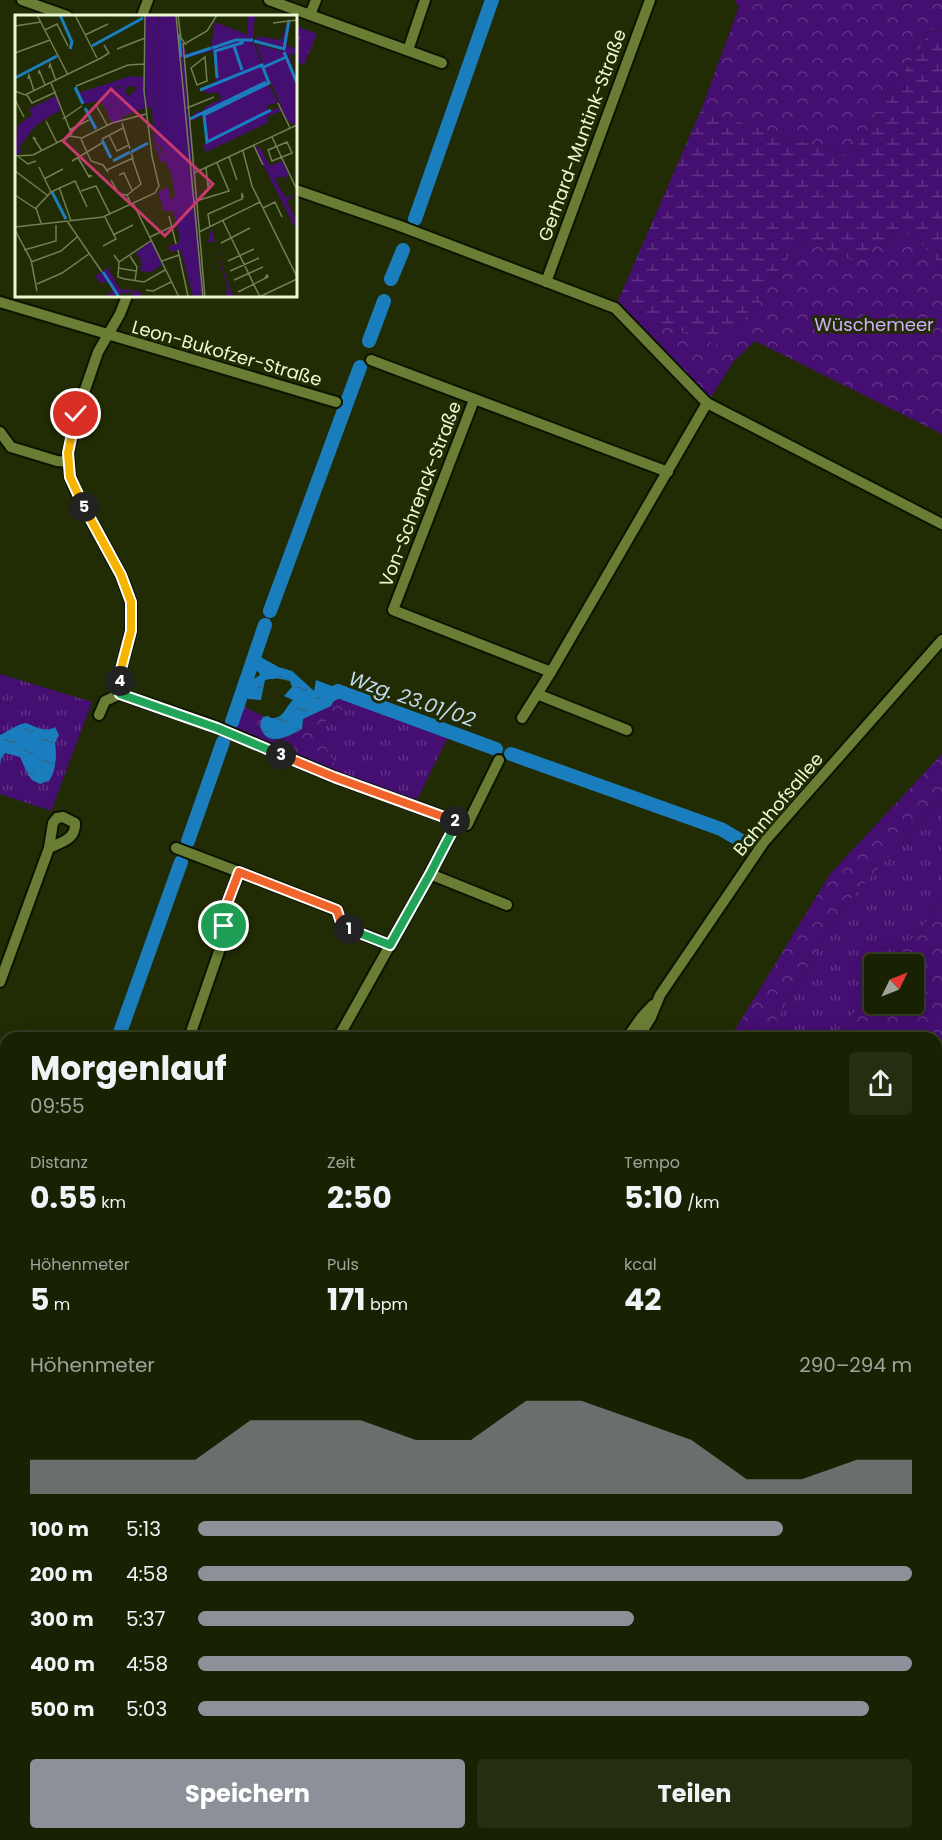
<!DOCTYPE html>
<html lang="de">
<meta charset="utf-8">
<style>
body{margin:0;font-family:Poppins,sans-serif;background:#262e12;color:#f1f3f6;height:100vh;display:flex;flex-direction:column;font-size:22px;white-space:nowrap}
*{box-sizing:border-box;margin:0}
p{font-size:20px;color:#9fa39a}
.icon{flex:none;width:33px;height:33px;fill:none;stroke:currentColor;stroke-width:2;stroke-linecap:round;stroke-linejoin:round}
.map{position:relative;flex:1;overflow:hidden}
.side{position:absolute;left:0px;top:1032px;width:942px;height:808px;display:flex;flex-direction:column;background:#192103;border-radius:18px 18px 0 0;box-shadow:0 3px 15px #0003,0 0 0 2px #373e25}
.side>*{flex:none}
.needle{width:39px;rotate:47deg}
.buttons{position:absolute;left:864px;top:954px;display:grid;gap:12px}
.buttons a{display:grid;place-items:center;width:60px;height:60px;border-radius:6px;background:#192103;box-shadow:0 3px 15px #0003,0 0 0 2px #373e25;font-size:30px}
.pin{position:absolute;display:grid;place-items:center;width:51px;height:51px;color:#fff;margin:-26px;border:3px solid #fff;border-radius:50%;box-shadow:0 2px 6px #0007}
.km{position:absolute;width:30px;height:30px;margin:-15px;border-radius:50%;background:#222;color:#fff;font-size:16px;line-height:30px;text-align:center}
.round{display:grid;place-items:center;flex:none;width:63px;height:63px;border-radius:6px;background:#262e12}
.head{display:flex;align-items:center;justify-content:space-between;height:102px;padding:0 30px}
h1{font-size:33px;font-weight:700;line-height:45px}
.stats{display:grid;grid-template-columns:repeat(3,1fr);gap:9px;height:102px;padding:6px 30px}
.stats div{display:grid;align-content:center}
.stats b{font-size:30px;font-weight:700}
.stats small{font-size:16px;font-weight:400}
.stats p{font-size:16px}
.chart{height:168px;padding:12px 30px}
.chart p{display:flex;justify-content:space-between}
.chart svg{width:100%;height:108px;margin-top:6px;fill:#8c9099;opacity:.7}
.cta{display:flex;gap:12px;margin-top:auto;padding:12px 30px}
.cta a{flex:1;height:69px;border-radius:6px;background:#8c9099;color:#fff;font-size:24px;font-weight:700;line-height:69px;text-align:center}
.cta a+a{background:#262e12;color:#f1f3f6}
ul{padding:0 30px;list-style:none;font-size:20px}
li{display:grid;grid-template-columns:96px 72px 1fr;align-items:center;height:45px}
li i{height:15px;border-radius:8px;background:#8c9099}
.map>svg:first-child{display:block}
</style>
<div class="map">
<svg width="942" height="1840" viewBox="0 0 942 1840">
<defs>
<pattern id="grass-tufts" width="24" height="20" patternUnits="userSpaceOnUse" patternTransform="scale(1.5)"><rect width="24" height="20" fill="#450e71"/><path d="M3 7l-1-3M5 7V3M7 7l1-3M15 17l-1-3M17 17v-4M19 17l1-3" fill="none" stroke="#603284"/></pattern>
<pattern id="forest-crowns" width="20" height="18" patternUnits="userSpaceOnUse" patternTransform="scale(1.5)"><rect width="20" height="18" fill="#450e71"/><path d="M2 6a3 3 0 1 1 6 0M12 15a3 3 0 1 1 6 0" fill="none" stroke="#603284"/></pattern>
<pattern id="wetland-marsh" width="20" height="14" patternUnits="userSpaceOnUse" patternTransform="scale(1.5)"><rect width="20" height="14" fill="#450e71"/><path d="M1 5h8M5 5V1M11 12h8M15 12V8" fill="none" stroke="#603284"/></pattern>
<pattern id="water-ripples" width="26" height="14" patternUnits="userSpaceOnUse" patternTransform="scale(1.5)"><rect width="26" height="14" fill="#1a7ebe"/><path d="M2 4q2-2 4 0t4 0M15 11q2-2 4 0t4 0" fill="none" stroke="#2c698b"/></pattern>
</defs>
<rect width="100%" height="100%" fill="#212c04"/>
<g fill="url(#grass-tufts)">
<polygon points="296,26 317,34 304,65 296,61"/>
<polygon points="0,674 92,702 51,811 0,794"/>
<polygon points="359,698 449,735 414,806 338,771 316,728"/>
<polygon points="942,797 942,903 890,964 874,964 874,986 849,1019 831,1038 766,1038 840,911"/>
<polygon points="936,1351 942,1356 942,1399 936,1405"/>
<polygon points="391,1835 428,1835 438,1840 389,1840"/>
</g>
<g fill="url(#forest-crowns)">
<polygon points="734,0 942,0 942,32 932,28 851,157 701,110 739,7"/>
<polygon points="912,233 942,266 942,434 755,341 734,361 707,403 615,308 737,330 801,239 851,260 884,242"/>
<polygon points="345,691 359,698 316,728 338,771 224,725 237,703 265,717 276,740 291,735 302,729 303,719 331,706 334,701"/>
<polygon points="942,754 942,797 840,911 766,1038 730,1038 830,874"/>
<polygon points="942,903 942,1301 936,1297 936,1038 831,1038 849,1019 874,986 874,1004 914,1004 914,964 890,964"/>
<polygon points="228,1834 391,1834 391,1835 389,1840 224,1840"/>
<polygon points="428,1835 573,1835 568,1840 438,1840"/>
</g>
<polygon fill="url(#wetland-marsh)" points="932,28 942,32 942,266 912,233 884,242 851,260 801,239 737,330 718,345 615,308 701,110 851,157"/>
<g fill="url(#water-ripples)">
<path d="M261,662L292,671L314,691L316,680L345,691L334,700L331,706L303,719L302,729C291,735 270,747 262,731C259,726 260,723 263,717L268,716L271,718C284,719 285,707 293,700L284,696L292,687L290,681L275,678L265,680L261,700L248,699L244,693L248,690L246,684L260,675L256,666Z"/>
<path d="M26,723C36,727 45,733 55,727L59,735L55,743C57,755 56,771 49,781L40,784L32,780L28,775L20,757L5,753L1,759L0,765V735C9,731 17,724 26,723Z"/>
</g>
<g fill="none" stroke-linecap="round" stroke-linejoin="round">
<g stroke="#1a7ebe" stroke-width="14">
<polyline points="415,219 492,0"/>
<polyline points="391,279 403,250"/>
<polyline points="369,341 384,301"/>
<polyline points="270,611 360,367"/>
<polyline points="253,661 273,672"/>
<polyline points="327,697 338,691 496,749"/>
<polyline points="232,722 265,625"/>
<polyline points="511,754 721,829 743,842"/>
<polyline points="188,841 223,742"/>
<polyline points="118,1038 181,862"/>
</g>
<g stroke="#0c1300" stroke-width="14">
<g id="minor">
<polyline points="22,0 67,16"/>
<polyline points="269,0 442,63"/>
<polyline points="310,15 316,0"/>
<polyline points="142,16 148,0"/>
<polyline points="408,50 425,0"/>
<polyline points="296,190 400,226 615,308 707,403 942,524"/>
<polyline points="546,282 650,0"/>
<polyline points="0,302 336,402"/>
<polyline points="371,360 668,472"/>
<polyline points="474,400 393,610 551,672"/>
<polyline points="0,432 11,447 57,461 69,462"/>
<polyline points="120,694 217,727 334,777 467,825 499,760"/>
<polyline points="537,694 627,730"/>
<polyline points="99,715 105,701 120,694 120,673 131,631 131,602 121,575 79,498 70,477 68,453 78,410 98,352 120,314 127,296"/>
<polyline points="522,718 551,672 707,403"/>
<polyline points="176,848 239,872 223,914 225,934 189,1038"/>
<polyline points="239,872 337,910 342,926 390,945"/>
<polyline points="430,874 507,905"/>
<path d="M0,982L49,848L53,823L57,818L63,817L75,823C76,839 62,842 49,848"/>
<polyline points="338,1038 430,874 457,822"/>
<polyline points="627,1038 641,1018 653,1005"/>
<polyline points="638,1038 651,1017 660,995 764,842 942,640"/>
<polyline points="0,1061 6,1065"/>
<polyline points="0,1223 6,1225"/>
<polyline points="0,1318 6,1302"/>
<polyline points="0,1482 6,1484"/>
<polyline points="936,1488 942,1481"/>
<polyline points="936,1594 942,1596"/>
<polyline points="936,1740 942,1733"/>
<polyline points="0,1770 6,1773"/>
<polyline points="618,1834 624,1840"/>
<polyline points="3,1840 6,1831"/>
<polyline points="138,1840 142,1834"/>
<polyline points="605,1840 610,1834"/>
</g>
</g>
<use href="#minor" stroke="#697e34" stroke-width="10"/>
<g stroke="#c5d2ac" stroke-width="4">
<polyline points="936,1431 942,1425"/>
<polyline points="574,1840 579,1834"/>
</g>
</g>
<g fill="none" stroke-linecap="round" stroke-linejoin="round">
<g stroke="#fff" stroke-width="12">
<polyline id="split-1" points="224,926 223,914 239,872 337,910 342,926 349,929"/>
</g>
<g stroke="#fff" stroke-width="12">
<polyline id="split-2" points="349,929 390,945 430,874 457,822 455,821"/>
</g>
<g stroke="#fff" stroke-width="12">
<polyline id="split-3" points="281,755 334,777 455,821"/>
</g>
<g stroke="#fff" stroke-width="12">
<polyline id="split-4" points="120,681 120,694 217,728 281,755"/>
</g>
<g stroke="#fff" stroke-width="12">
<polyline id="split-5" points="84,507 121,575 131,602 131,631 120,673 120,681"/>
</g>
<g stroke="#fff" stroke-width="12">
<polyline id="split-6" points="76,414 68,453 70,477 84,507"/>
</g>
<use href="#split-1" stroke="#f0652b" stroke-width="8"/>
<use href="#split-2" stroke="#22a559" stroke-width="8"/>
<use href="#split-3" stroke="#f0652b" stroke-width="8"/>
<use href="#split-4" stroke="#22a559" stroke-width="8"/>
<use href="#split-5" stroke="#f5b400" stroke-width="8"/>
<use href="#split-6" stroke="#f5b400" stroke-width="8"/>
</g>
<g text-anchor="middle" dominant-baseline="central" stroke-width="6" stroke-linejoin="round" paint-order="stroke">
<g font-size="18" fill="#ebf8d2" stroke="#212c04">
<text transform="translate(582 135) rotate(-70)">Gerhard-Muntink-Straße</text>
<text transform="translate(227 353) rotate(16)">Leon-Bukofzer-Straße</text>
<text transform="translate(420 494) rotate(-69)">Von-Schrenck-Straße</text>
<text transform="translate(778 804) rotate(-50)">Bahnhofsallee</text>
</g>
<g font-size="18" fill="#d1afff" stroke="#212c04">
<text x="874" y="324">Wüschemeer</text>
</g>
<g font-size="20" font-style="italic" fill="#c1daee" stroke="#212c04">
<text transform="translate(412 699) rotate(19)">Wzg. 23.01/02</text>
</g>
</g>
<g transform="translate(15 15)">
<rect width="282" height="282" fill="#212c04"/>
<path d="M143,0L152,38L153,78L149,97L144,86L146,115L150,141L157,139L158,155L142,126L137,45ZM273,5L268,33L241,26L242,21L266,25ZM241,29L268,36L270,42L249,51ZM270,42L282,70L280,110L272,105L249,52ZM253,68L263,88L253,90V97L264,92L266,96L252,102L254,107L191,137L188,129L192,126L189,100ZM43,80L45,95L21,110L4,132L7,137L0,140L2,111L17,100L14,94ZM173,197L178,206L182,242L176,218L172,219L171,213L169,198Z" fill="#450e71"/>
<path d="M130,0H143L137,45L142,127L148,143L144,86L149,95L153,78L152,38L144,28L145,0H161L163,23L168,28L188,282H178L166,235L156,237L153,231L164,228V220L158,196H149L143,177L153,172L156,186L160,180L157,161L150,146L145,147L139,125L137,93L131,92ZM173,197L178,206L181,242L177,218L173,219L171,213L173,207L169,198ZM233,0H240L238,26L254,68L174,107L181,96L187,97L190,92L206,84L204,78H190L188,74L201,67L199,39L196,36L168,44L169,33L172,39L196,32L200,7L233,20ZM275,5L271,30L282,34V40L274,39L282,67L269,37ZM116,61L128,62L130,93L106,102L107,108H97L104,102L102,94L123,72L103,71L100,87L90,93L86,85L70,89L63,78ZM239,131L246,134L255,151L267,146L274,161L269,163L271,169L267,161L260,164L271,183L282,178L272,186L282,207V217ZM196,213L212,267L219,282H211L212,273L200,227H193ZM136,225L147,250L134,258L125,255L127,246L121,238ZM97,251L94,255L105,274L124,276L128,282H112L122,276L89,282L98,275L93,267L85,268L80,261Z" fill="#450e71" fill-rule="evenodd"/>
<path d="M113,69L110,77L116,83L103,94L104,104L97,108L90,93L100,87L98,76Z" fill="#450e71"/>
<path fill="none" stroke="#1a7ebe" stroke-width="3" d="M45,0L57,27L55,34M164,19L166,42M239,26L269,34L274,5M77,31L128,3M219,31L227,55M197,33L221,25H238M269,37L282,68M169,42L196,33M249,52L271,42M0,63L42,41M202,63L200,36L227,28V24M60,72L68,89M185,75L247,50L254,68L189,100L192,127L256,95M70,93L81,114M175,104L251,67M87,125L96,143M116,137L133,128M98,146L115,137M37,177L51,204M88,257L104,282"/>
<path fill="none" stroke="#727e56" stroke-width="1.5" d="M22,0L53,60M60,0L82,43M130,0L129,76L137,142M161,0L188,282M163,0L166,23L171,30M258,8L282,5M0,11L26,7M30,15L42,9L53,31M70,20L93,9M168,28L190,282M171,28L192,16L202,0M102,34L130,23M0,38L35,25M190,42L192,66L182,70L176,53ZM34,53L35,49L41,66M24,59V55L30,70M13,64L14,60L19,76M36,68L57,120M61,71L113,50L129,49M0,76L10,80L86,43L94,38L89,30M12,80L17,88L41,77M0,85L9,102M263,88L275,113M81,90L92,110M172,93L199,82M48,104L67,91M31,106L42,128M107,108L115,134M54,115L74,105M94,120L102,136L114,130M257,122L282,175M21,124L18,122L27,136M66,124L76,146L88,150L93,157M87,124L108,113M272,127L277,138L257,146L253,135ZM239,131L248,150M228,136L237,171L282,262M1,140L13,149L21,146M0,141L18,140L55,121L67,123L97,108L131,99M214,142L222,165M63,143L68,151L74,162L76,161L73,160M57,146L87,128M24,152L36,177L21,193L26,208M191,153L193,172L194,168M92,155L118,143L116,138M0,156L32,180M179,158L282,110M104,160L109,158L117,175M29,164L48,154M96,165L104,179L112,180L116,189M44,172L56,206M66,176L81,171L95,199M36,177L60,166L72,192M0,180L21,194M112,180L126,169L117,143M181,186L214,176L202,148M118,188L164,282M248,193L260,187L267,202M154,201L161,229M52,206L87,257M208,206L245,282M0,212L88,202L140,178L144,171L137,141M195,212L193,199L227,184L228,182L227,178V183M0,215L16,245L22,276M184,217L245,187M98,220L118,210M135,222L156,212M206,228L235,213M88,231L101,224L90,202M9,235L41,226V210M163,235L173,281M99,240L104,247L137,225M115,241L122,252L120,265M147,246L164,240M213,246L239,234M16,247L46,236L62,222M104,247L103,262L110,264L129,267L150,255M103,253L121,256M215,256L244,243M219,265L248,252M22,269L47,258L74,239M131,275L138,276L156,267M223,277L253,262L252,260L250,263M244,282L282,264"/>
<path fill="#c83a6d" fill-opacity="0.15" stroke="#c83a6d" stroke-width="3" d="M96,74L198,169L150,221L48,126Z"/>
<rect width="282" height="282" fill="none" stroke="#ebf8d2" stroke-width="3"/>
</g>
</svg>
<div class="buttons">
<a><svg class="needle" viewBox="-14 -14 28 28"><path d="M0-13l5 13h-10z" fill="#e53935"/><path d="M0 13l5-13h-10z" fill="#9fa39a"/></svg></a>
</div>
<div class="pin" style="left:224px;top:926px;background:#1e9e55"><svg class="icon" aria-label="arrive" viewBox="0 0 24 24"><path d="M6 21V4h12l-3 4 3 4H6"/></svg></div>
<div class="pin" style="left:76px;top:414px;background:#d93025"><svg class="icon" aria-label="check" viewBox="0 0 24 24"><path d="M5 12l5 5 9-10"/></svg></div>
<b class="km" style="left:349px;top:929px">1</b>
<b class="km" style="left:455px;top:821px">2</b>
<b class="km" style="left:281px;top:755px">3</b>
<b class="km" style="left:120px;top:681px">4</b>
<b class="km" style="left:84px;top:507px">5</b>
<section class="side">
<div class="head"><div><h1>Morgenlauf</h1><p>09:55</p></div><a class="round"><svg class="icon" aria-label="share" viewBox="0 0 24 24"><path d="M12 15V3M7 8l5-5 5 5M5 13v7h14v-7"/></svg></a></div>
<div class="stats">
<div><p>Distanz</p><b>0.55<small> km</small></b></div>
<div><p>Zeit</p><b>2:50</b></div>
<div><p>Tempo</p><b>5:10<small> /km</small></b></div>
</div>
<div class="stats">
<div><p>Höhenmeter</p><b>5<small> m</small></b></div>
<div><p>Puls</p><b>171<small> bpm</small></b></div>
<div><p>kcal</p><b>42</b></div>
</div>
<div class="chart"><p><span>Höhenmeter</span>290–294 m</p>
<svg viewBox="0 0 160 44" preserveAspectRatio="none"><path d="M0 44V30L10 30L20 30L30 30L40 14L50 14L60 14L70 22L80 22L90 6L100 6L110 14L120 22L130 38L140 38L150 30L160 30V44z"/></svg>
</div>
<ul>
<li><b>100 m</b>5:13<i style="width:82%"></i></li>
<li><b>200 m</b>4:58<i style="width:100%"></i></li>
<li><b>300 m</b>5:37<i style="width:61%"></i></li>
<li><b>400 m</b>4:58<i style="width:100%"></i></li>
<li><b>500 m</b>5:03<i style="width:94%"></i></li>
</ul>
<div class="cta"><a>Speichern</a><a>Teilen</a></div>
</section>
</div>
